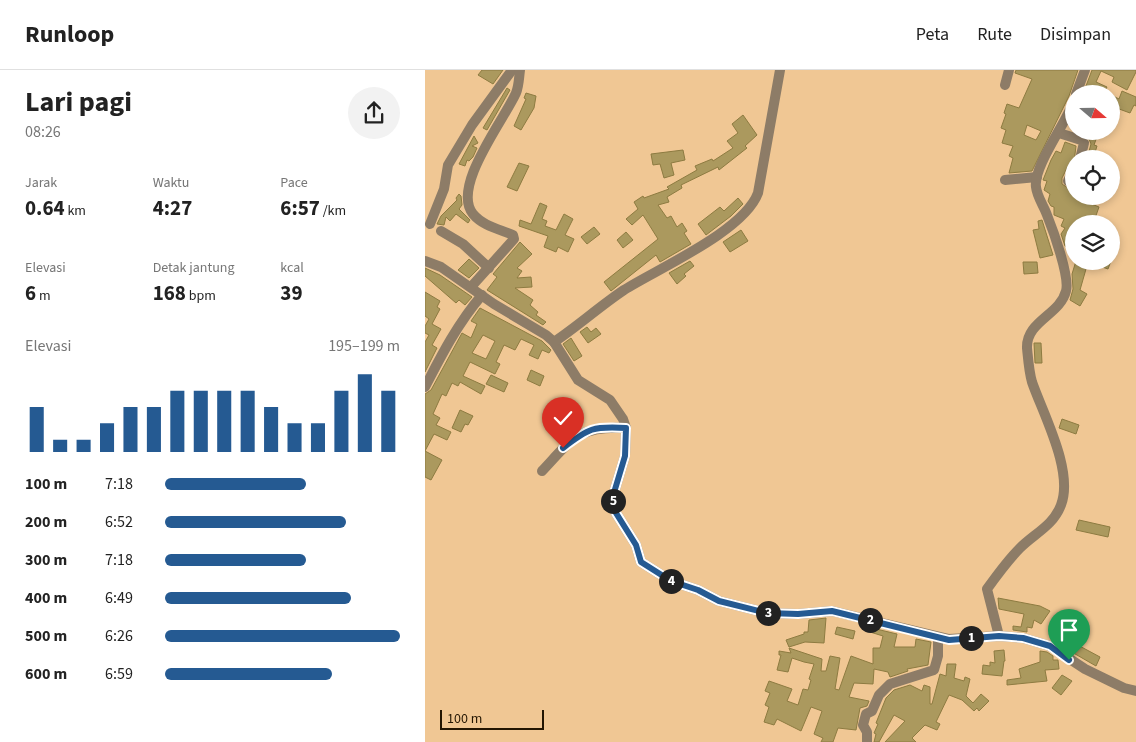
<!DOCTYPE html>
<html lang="id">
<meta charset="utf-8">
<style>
body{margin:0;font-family:"Source Sans 3",sans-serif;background:#f2f2f2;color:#222;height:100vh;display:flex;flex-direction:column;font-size:19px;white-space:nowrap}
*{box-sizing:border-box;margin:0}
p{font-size:16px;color:#767676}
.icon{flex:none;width:28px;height:28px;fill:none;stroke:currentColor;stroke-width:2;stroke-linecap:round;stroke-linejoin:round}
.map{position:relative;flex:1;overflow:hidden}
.side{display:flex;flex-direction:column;background:#fff;width:425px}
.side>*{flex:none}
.needle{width:32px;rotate:110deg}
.tools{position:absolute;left:640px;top:15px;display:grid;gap:10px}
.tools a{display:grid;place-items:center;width:55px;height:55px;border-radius:50%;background:#fff;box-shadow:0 2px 8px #0003;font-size:25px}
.scale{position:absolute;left:15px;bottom:12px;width:104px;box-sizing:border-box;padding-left:5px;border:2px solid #231502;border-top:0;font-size:14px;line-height:18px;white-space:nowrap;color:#231502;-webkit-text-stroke:4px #f0c794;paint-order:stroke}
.pin{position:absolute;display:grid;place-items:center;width:42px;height:42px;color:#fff;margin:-51px -21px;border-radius:50% 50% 50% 0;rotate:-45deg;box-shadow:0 0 5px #0007}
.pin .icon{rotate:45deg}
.km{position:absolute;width:25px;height:25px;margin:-12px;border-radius:50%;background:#222;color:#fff;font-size:14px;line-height:25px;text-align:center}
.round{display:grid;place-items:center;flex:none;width:52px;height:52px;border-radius:26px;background:#f2f2f2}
.head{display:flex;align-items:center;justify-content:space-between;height:85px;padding:0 25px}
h1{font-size:28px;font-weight:700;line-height:38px}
.metrics{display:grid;grid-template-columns:repeat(3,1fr);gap:8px;height:85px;padding:5px 25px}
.metrics div{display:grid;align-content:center}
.metrics b{font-size:21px;font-weight:700}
.metrics small{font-size:14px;font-weight:400}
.metrics p{font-size:14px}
.chart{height:140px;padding:10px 25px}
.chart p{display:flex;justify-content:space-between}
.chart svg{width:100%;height:90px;margin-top:5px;stroke:#255a92;stroke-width:6}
ul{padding:0 25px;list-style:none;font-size:16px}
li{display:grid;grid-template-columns:80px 60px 1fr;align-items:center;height:38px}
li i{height:12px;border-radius:6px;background:#255a92}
header{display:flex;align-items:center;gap:30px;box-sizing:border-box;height:70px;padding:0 25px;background:#fff;border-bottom:1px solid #e0e0e0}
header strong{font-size:24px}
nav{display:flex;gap:28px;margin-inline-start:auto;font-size:18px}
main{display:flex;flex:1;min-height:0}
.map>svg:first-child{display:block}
</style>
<header>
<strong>Runloop</strong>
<nav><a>Peta</a><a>Rute</a><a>Disimpan</a></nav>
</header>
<main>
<section class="side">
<div class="head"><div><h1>Lari pagi</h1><p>08:26</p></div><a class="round"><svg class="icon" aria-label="share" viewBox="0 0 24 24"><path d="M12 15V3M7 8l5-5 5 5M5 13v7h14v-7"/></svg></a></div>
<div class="metrics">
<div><p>Jarak</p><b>0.64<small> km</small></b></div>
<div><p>Waktu</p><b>4:27</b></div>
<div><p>Pace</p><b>6:57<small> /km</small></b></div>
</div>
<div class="metrics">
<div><p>Elevasi</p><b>6<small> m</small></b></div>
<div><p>Detak jantung</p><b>168<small> bpm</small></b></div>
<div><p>kcal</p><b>39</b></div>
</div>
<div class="chart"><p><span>Elevasi</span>195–199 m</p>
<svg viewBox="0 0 160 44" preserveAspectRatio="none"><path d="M5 44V22M15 44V38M25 44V38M35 44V30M45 44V22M55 44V22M65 44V14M75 44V14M85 44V14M95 44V14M105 44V22M115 44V30M125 44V30M135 44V14M145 44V6M155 44V14"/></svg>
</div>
<ul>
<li><b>100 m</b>7:18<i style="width:60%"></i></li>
<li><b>200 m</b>6:52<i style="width:77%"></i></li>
<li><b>300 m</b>7:18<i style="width:60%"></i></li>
<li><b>400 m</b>6:49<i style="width:79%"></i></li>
<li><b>500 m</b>6:26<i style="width:100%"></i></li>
<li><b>600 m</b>6:59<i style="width:71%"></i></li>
</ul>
</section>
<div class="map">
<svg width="711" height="672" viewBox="0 0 711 672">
<rect width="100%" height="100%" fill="#f0c794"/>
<g fill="#ab995e" stroke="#8d7b41" fill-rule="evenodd">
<polygon points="57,0 78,0 68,14 53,5"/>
<path d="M591,0H653L644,26L607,101L584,103L588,88L584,86L588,76L577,73L581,60L576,58L581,44L579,43L582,34L594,38L607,9L590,3ZM602,55L616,61L611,70L599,65Z"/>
<polygon points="667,0 711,0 711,2 702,20 687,12 689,7 676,1 671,12 682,17 678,24 658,24"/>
<polygon points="82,18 85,20 62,60 58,58"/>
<polygon points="697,21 711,27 711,36 709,35 705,43 686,36 686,25 694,29"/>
<polygon points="101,23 111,26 109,38 96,60 89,56 101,29 99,28"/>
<polygon points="318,45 332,65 320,76 322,78 294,100 293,97 256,115 257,118 242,127 244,132 233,135 242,148 246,146 252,157 257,153 262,161 259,163 266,174 235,192 231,185 186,221 179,212 233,169 218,145 207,155 201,149 213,139 209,132 218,126 219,128 244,119 242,117 272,100 270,96 287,89 288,91 308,78 302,71 313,63 307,54"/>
<polygon points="651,61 674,61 669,75 672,76 668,89 662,89 666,74 664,69"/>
<polygon points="49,66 53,73 47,76 52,78 48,87 44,91 42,90 40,96 34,94"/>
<polygon points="640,72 651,76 649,92 643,96 637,108 637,114 643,118 649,115 649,126 667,126 664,133 674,137 668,154 649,154 649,181 640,176 636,164 640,158 636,156 639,149 629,145 629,137 626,136 623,131 625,124 619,120 622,111 618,110 626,90 631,81 636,83"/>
<polygon points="258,80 260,90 246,93 249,105 239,108 235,94 228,95 226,84"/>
<polygon points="94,93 104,96 92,121 82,117"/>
<polygon points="34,124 36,126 37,135 34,139 45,150 43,153 31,144 25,151 21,147 19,155 12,154 16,146 32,130 31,128"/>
<polygon points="313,128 318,134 306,146 281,165 273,154 295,137 299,141"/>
<polygon points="115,133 122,136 117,149 122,151 120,156 131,160 139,144 148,149 140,165 149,169 143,182 133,177 131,182 119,177 123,166 94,156 95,150 106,154"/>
<polygon points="617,150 628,185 615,188 608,160 614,159 613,151"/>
<polygon points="169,157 175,164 162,174 156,167"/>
<polygon points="316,160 323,171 305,182 298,172"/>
<polygon points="201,162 208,170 198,178 192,170"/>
<polygon points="95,172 107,184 92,198 97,201 92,208 106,207 107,217 90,218 108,230 105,235 113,242 111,245 121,252 118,255 62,220 72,207 68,204"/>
<polygon points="44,189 54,198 44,208 33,200"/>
<polygon points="265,191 269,196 259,204 261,206 252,214 244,203"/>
<polygon points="651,191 686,191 683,199 663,192 655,220 662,224 655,236 645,230 648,219 647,204"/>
<polygon points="598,192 612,192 613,203 599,204"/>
<polygon points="0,198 15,205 47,227 40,235 34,230 31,233 0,206"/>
<polygon points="0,222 15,231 12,237 15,239 7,254 16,259 7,275 12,278 0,302 0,272 4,265 0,263 0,256 4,249 0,246"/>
<path d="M55,238L117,271L126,280L124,283L117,280L113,289L104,285L109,275L96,269L90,280L79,275L71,292L75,294L70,304L45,292L38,306L60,316L56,324L35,312L33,316L27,313L21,326L17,324L8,344L15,348L11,355L26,362L22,370L9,364L0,381L17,390L6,410L0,407V324L6,320L37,263L46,268L52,254L46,251ZM58,265L70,271L61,289L47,283Z"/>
<polygon points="162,257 166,262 171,258 176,264 163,273 155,262"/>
<polygon points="146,268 157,286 149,291 138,274"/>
<polygon points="609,273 616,273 617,293 610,293"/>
<polygon points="106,300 119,306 115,316 102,310"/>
<polygon points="66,305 83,313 79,322 61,314"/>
<polygon points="35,340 48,346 43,355 40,354 36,362 27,358"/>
<polygon points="637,349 654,355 651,364 634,358"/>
<polygon points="654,450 685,457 683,467 651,460"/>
<polygon points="573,528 615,536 625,541 616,554 609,550 607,558 602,557 602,562 588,560 588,556 596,557 599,544 574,539"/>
<polygon points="401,548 399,573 380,572 364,577 361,570 379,564 379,562 383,562 384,550"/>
<polygon points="412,557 430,561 428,569 410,564"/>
<polygon points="447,558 472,564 469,577 490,577 491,569 506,572 503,595 482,599 483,601 465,607 463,602 449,599 448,614 429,613 424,627 444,631 442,636 435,638 431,660 413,658 408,672 396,672 398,668 389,664 397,641 386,637 376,661 352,649 349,655 339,652 344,637 340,635 345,623 340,621 344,611 367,619 362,631 373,635 378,619 383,620 386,610 384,609 389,594 379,592 367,588 363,602 352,600 356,585 354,585 354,581 366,583 364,578 397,589 396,601 401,601 405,586 415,588 410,619 414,620 426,586 448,594 448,578 455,578 458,566 445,562"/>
<polygon points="649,573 675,587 671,596 645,581"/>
<polygon points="579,580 580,591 579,591 577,606 557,604 558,595 565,596 565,592 570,593 569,581"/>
<polygon points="615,581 622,582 628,586 628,590 633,590 634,599 620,600 622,611 582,615 582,610 596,608 594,599 615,592"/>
<polygon points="522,594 531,594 529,608 539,611 540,607 545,609 541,626 548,633 556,624 564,631 554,641 552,638 549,641 537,630 524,625 511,652 515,654 512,660 500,655 487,668 491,672 460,672 480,651 469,645 454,672 449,672 451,664 449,663 453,654 451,653 461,628 469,620 485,615 497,621 499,615 505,617 505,634 507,634 515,604 521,606"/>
<polygon points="637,605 647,611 636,625 627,618"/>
</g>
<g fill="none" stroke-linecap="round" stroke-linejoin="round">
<g stroke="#8d7c67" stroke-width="10">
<polyline points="580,15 584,0"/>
<polyline points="651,24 660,0"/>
<polyline points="634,63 656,70 659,73 655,89"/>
<polyline points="580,110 612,107"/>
<polyline points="643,111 649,99"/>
<polyline points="5,154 19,119 23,95 47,55 87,0"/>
<polyline points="16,161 38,174 64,198"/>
<polyline points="0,191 16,197 69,234 121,265 129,272 153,310 185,330 198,349 201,358 200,386 188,426 191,443 211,475 216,492 246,511 273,520 294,531 342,543 373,544 407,541 524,569 574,566 598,568 625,576 660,599 699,618 711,621"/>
<path d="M46,217L89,169L88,165C74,159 58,156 48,144C26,117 79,50 91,23C94,16 94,7 95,0"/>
<path d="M129,272C153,256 175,236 199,220C234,198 319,161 333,123L355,0"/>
<path d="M0,317C17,284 33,253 57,225"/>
<path d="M117,401C147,369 154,355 201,358"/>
<path d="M574,566L562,519C572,505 583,490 595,478C610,463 628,456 636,435C649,401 618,344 607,312C604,302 603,288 602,278C601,251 635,245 641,221C645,207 628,160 622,145C619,136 612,127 611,117C608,97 641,53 649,31"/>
<polyline points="442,672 442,662 438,655 441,644 447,641 454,625 465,614 509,600 513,586 513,567"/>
</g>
</g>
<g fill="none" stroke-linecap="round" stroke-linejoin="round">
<g stroke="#fff" stroke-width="10">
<path id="route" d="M138,378C164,358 168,356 201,358L200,386L188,426L191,443L211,475L216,492L246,511L273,520L294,531L342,543L373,544L407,541L524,570L574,566L598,568L625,576L644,590"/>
</g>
<use href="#route" stroke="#255a92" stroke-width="6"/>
</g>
</svg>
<div class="tools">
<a><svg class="needle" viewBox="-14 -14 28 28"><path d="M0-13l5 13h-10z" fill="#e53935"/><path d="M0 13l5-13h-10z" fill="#767676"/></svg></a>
<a><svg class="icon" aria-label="locate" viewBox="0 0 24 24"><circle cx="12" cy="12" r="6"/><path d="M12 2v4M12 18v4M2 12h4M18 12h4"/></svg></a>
<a><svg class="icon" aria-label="layers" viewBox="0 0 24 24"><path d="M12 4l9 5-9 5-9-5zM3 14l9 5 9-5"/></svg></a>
</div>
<div class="scale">100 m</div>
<div class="pin" style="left:644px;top:590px;background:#1e9e55"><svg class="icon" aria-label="arrive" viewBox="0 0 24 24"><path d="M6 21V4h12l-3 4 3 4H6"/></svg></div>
<div class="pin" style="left:138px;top:378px;background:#d93025"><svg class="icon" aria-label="check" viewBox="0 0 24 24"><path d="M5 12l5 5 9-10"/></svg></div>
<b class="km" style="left:546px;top:568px">1</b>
<b class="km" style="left:445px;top:550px">2</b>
<b class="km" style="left:343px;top:543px">3</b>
<b class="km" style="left:246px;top:511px">4</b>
<b class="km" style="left:188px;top:431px">5</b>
</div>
</main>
